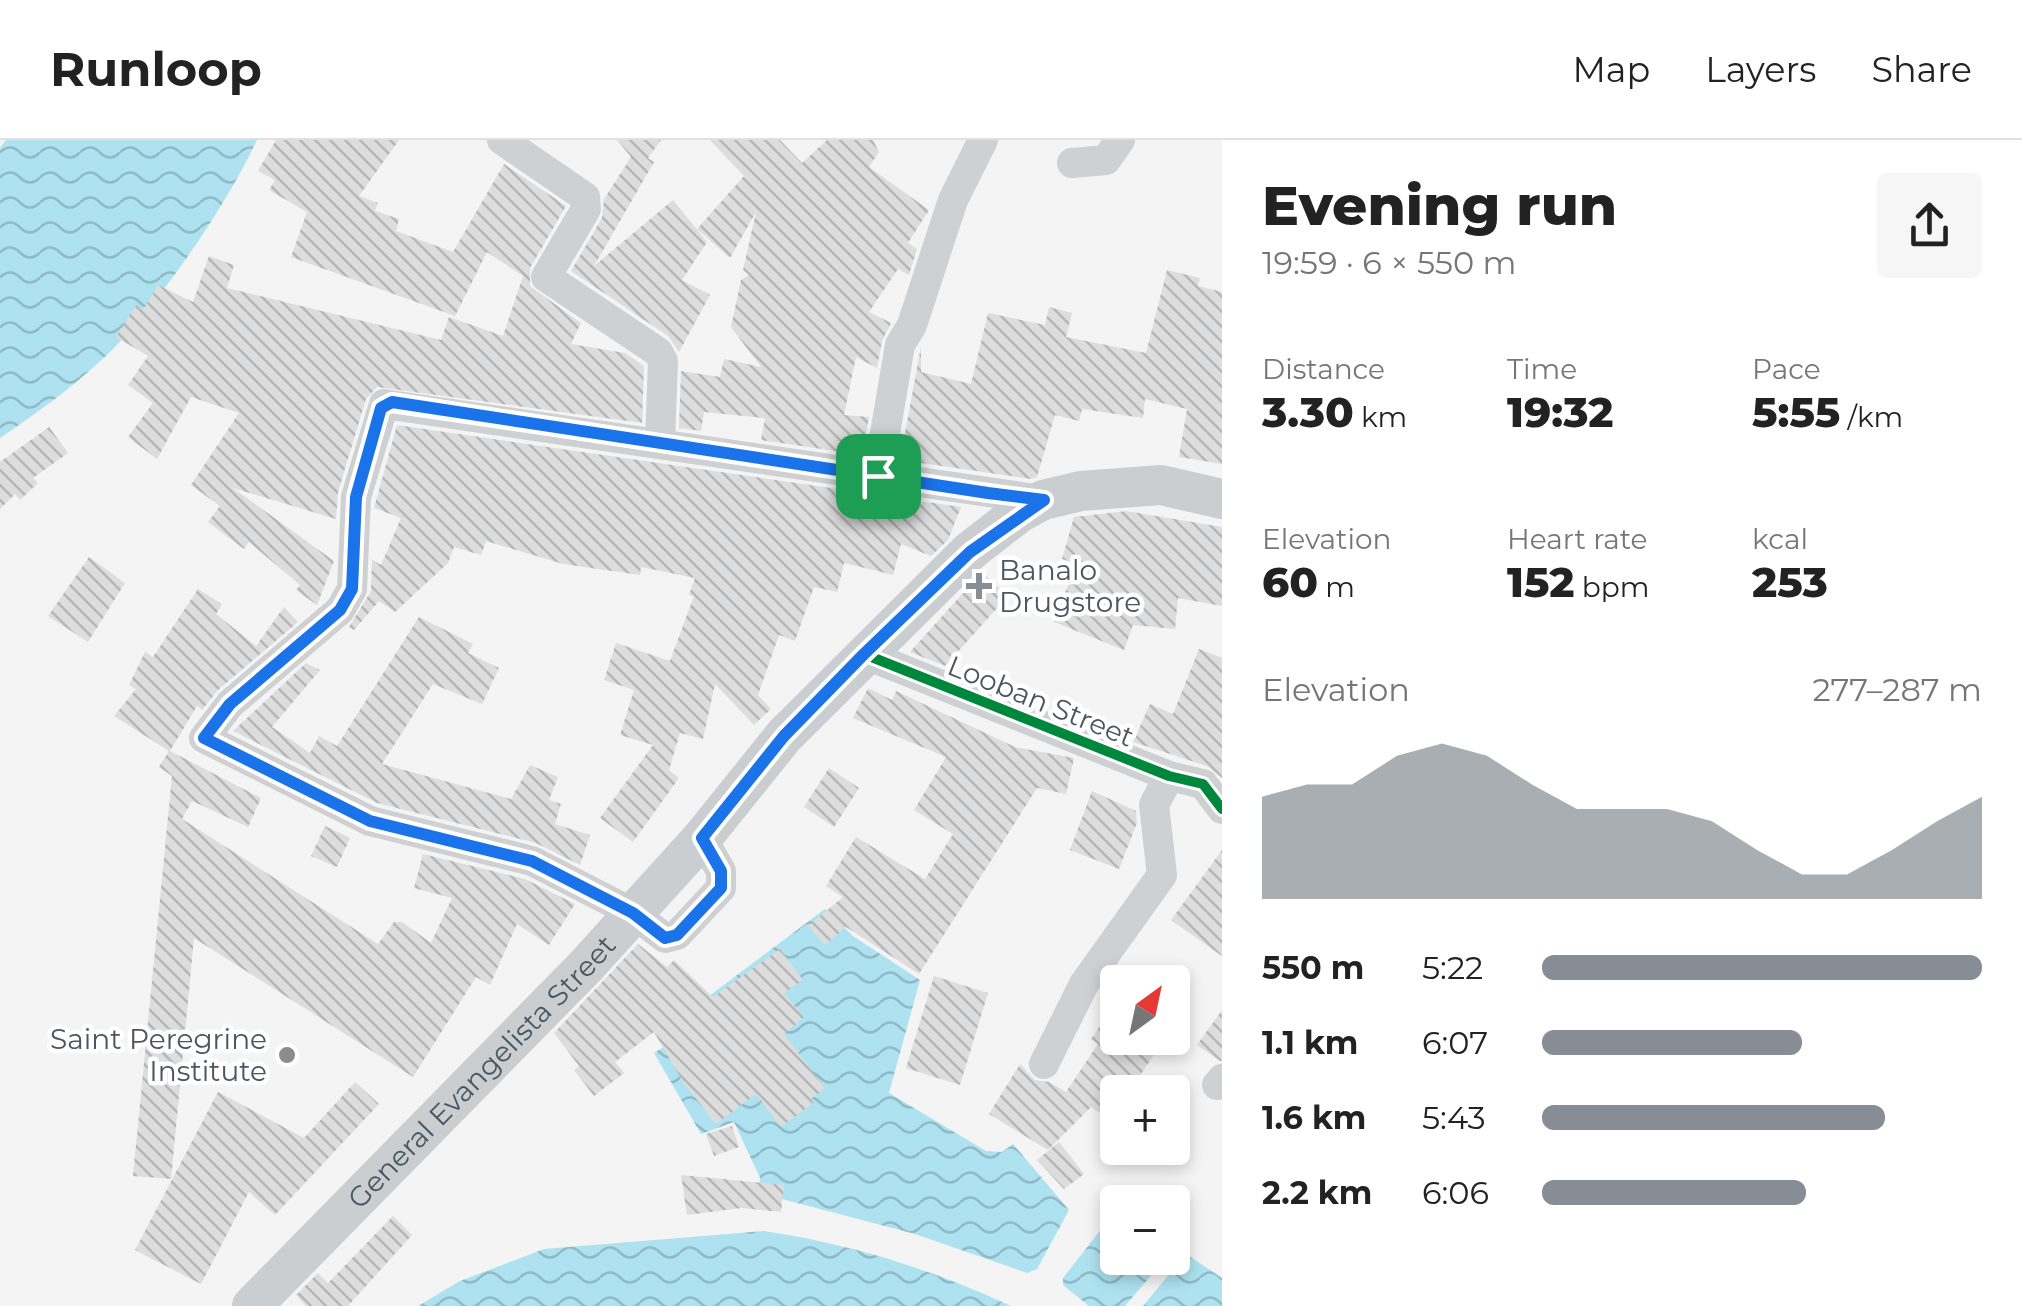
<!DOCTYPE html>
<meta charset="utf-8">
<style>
body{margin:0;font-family:Montserrat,sans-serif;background:#f6f6f6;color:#222;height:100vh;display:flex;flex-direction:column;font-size:38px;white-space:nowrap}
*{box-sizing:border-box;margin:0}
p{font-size:32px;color:#767676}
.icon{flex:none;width:55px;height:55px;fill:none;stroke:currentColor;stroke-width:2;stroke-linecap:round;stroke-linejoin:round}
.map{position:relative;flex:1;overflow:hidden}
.details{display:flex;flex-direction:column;background:#fff;width:800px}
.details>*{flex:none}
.needle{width:65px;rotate:33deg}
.tools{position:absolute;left:1100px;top:825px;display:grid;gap:20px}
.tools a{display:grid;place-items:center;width:90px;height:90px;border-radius:10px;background:#fff;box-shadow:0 5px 15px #0003;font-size:50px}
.pin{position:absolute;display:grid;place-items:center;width:85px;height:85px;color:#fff;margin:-42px;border-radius:20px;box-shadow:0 5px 15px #0006}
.round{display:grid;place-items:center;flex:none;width:105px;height:105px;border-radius:10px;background:#f6f6f6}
.summary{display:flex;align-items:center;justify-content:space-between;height:170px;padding:0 40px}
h1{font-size:55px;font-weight:800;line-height:75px}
.metrics{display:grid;grid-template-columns:repeat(3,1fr);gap:15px;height:170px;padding:10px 40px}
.metrics div{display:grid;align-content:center}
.metrics b{font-size:42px;font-weight:800}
.metrics small{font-size:28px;font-weight:400}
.metrics p{font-size:28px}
.chart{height:280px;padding:20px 40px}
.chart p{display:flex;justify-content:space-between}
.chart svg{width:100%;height:180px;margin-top:10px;fill:#868d94;opacity:.7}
ul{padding:0 40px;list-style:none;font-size:32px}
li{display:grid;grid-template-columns:160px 120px 1fr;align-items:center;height:75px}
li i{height:25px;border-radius:12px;background:#868d94}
header{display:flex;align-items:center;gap:60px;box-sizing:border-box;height:140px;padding:0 50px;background:#fff;border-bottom:2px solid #e0e0e0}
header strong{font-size:48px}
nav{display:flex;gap:55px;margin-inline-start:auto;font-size:35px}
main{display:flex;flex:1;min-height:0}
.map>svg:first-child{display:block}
</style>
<header>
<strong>Runloop</strong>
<nav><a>Map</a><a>Layers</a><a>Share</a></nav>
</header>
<main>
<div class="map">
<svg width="1222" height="1166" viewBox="0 0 1222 1166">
<defs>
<pattern id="water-waves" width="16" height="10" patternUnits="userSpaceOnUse" patternTransform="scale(2.5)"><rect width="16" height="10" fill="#aee2f0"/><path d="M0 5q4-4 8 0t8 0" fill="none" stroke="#90bac6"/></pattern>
<pattern id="building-back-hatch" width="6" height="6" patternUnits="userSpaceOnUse" patternTransform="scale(2.5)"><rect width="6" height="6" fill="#ddddde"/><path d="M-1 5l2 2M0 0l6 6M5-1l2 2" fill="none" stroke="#b5b6b7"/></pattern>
</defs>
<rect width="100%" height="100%" fill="#f4f4f4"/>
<g fill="url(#water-waves)">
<path d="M6,0H257C225,68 166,153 114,208C80,242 40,271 0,298V8Z"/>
<polygon points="825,769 853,796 920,840 889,953 986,1011 1002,1012 1013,1004 1069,1070 1037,1129 1027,1133 915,1094 759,1053 760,1038 734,982 701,994 654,913 678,898 680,878"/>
<polygon points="1117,1069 1118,1118 1166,1118 1125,1166 1089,1166 1063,1145 1063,1138"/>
<path d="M764,1091C851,1104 931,1129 1011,1166H418L460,1141L544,1109Z"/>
<polygon points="1186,1114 1222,1138 1222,1166 1143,1166"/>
</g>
<g fill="url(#building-back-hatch)">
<polygon points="276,0 399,0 359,56 378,63 375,71 399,79 396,91 453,112 504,24 566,66 530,128 530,146 581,183 571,204 625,213 644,226 642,283 377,247 366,259 338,352 336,379 233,348 334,421 317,465 296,450 300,445 249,402 244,409 208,382 220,366 191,345 239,273 191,257 157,319 128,297 153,263 128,245 148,216 116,197 136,165 143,170 158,145 193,162 209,116 234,125 227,148 441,200 449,177 503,196 523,136 487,112 455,176 291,117 307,72 269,50 275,40 258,31"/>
<polygon points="617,0 661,0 648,18 654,22 594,126 673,60 707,102 682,140 710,155 679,212 668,196 571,131 602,78 604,59 631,17"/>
<polygon points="710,0 780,0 802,23 827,0 873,0 879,12 869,27 929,70 908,103 917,109 909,135 898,129 869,172 891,183 882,201 877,228 856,217 844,275 869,277 862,315 761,300 765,278 704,272 701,291 679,288 681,231 720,237 724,219 761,227 731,187 741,140 749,135 743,130 756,72 730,118 697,89 744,36"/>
<polygon points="1167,130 1200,138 1198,146 1222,152 1222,324 1179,317 1187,269 1145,259 1143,278 1082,269 1079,281 1055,275 1037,337 1031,339 900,320 921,206 921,232 971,244 988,173 1045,185 1049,167 1072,173 1066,197 1146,213"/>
<polygon points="397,285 961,367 948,400 931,416 901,404 893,435 844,423 837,452 814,447 795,501 779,495 758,555 771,569 754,585 715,544 703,599 680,593 669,630 679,638 633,702 600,678 653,605 620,595 634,550 604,540 616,503 670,521 694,456 689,455 695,438 641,427 640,435 563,424 486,401 481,415 454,407 448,423 395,472 379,461 354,490 349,487 371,451 372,420 381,425 401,378 374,368"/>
<polygon points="49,287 68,313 33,338 38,343 20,360 15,354 0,369 0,322"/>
<polygon points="1126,371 1222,387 1222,466 1178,458 1175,489 1133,485 1124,510 1054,482 1076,424 1062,419 1074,377"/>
<polygon points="89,417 125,443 88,502 48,476"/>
<polygon points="982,432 1008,456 945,526 910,512"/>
<polygon points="198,449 222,464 216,474 256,506 284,467 298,482 218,550 202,570 197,566 170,611 261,658 248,687 192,661 182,679 378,804 394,782 402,782 431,803 452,758 414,748 423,714 525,739 575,764 549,805 517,784 490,845 476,837 413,937 194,798 171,1039 133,1036 172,636 159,627 169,611 114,576 136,549 129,545 145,512 153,517"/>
<polygon points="419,477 473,504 468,513 499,528 482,564 433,544 382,624 511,659 530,625 558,637 549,660 561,664 555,684 590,695 580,725 536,703 377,663 233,591 306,523 320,530 272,587 310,613 319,596 337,606"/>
<polygon points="1199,509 1222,518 1222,638 1207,626 1133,602 1150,564 1173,574"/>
<polygon points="868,548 892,560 896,551 1015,607 1074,618 1066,654 1037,648 919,834 846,787 825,805 808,786 843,757 826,746 856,697 925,739 953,694 914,670 946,617 853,578"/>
<polygon points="829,628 859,648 834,687 804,667"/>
<polygon points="1092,651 1136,671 1137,683 1119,729 1070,710"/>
<polygon points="325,686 350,698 337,727 311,716"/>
<polygon points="1222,710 1222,816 1171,780"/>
<polygon points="638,804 667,827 674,820 713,857 780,809 803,840 784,853 804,877 784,894 825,948 811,959 813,963 781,987 756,954 716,984 683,942 654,892 615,922 624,933 594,956 574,930 579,926 554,893"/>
<polygon points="934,836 988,853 960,945 906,928"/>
<polygon points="1118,859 1118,898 1165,898 1129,952 1118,952 1118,985 1091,967 1048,1010 989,974 1020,924 1035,940 1049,942 1066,952 1098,904 1091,899"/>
<polygon points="1222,870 1222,921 1220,921 1197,905"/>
<polygon points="355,942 379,964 275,1075 249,1052 201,1144 135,1110 218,952 304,998"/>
<polygon points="732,986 739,1007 714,1016 706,994"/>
<polygon points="1059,1002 1084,1034 1064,1049 1037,1020"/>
<polygon points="681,1035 784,1045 781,1072 742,1068 687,1075"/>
<polygon points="393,1076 412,1095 348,1166 306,1166 296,1155 318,1133 328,1143"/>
</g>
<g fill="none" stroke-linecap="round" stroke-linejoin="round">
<g stroke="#ced0d2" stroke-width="30">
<polyline points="502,0 585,57 586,69 546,137 658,212 663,221 660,302"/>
<polyline points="1072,23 1106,20 1120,0"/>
<polyline points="878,335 900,205 912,185 953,60 983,0"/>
<polyline points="864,514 1169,636 1203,644 1222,669"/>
<polyline points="702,698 721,731 721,748 677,795 665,798 633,773 532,721 370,681 204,598 230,564 340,470 352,449 356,357 384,264 1043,360"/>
<polyline points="1044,924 1084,844 1162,735 1154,665 1169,636"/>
<polyline points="1217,945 1222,939"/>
</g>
<path stroke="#caced1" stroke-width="40" id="s1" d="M252,1166L586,826L702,698L784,596L970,411L1019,373L1043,360L1081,351L1161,345L1222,359"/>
<g stroke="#fff" stroke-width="16">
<g id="cycleway">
<polyline points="864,514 1169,636 1203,644 1222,669"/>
<polyline points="633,773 532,721 370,681 204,598 230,564 340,470 352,449 356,357 384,264 1043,360"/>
</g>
</g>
<use href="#cycleway" stroke="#00873e" stroke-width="10"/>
</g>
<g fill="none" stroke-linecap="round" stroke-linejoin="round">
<g stroke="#fff" stroke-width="20">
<polygon id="route" points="392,262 988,353 1044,360 970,412 864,514 784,596 702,698 721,731 721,748 677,795 665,798 633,773 532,721 370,681 204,598 230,564 340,470 352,449 356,357 381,268"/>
</g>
<use href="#route" stroke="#1a73e8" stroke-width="12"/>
</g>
<g fill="#868d94" stroke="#fff" stroke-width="4">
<path d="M974 431h10v10h10v10h-10v10h-10v-10h-10v-10h10z"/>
<circle cx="287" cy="915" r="10"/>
</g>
<g text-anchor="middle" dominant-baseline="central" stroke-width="9" stroke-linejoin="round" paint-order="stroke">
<g font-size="28" fill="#4a5661" stroke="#fff" text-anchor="start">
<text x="999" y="430">Banalo<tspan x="999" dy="32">Drugstore</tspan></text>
<text x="267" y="899" text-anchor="end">Saint Peregrine<tspan x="267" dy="32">Institute</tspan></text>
</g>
<g font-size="28" fill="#4a5661" stroke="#fff">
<text transform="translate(1041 561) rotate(22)">Looban Street</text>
<text stroke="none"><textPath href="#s1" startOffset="328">General Evangelista Street</textPath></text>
</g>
</g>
</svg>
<div class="tools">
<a><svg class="needle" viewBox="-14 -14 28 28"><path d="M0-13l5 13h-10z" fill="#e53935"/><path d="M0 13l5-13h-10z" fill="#767676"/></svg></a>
<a>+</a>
<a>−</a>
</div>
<div class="pin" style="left:878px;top:336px;background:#1e9e55"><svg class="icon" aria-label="arrive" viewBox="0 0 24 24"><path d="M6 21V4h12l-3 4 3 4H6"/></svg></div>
</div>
<section class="details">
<div class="summary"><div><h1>Evening run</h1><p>19:59 · 6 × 550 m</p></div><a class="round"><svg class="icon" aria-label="share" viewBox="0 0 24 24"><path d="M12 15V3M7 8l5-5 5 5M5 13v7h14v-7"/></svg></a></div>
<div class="metrics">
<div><p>Distance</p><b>3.30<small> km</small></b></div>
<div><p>Time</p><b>19:32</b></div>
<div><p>Pace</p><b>5:55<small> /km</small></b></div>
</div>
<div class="metrics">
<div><p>Elevation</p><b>60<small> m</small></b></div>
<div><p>Heart rate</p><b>152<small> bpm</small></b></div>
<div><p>kcal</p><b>253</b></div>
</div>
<div class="chart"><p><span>Elevation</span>277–287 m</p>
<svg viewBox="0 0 160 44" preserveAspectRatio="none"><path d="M0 44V19L10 16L20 16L30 9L40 6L50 9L60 16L70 22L80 22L90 22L100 25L110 32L120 38L130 38L140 32L150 25L160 19V44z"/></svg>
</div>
<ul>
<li><b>550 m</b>5:22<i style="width:100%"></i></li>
<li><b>1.1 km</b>6:07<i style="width:59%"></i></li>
<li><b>1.6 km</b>5:43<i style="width:78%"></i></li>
<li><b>2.2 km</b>6:06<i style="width:60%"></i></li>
</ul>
</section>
</main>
